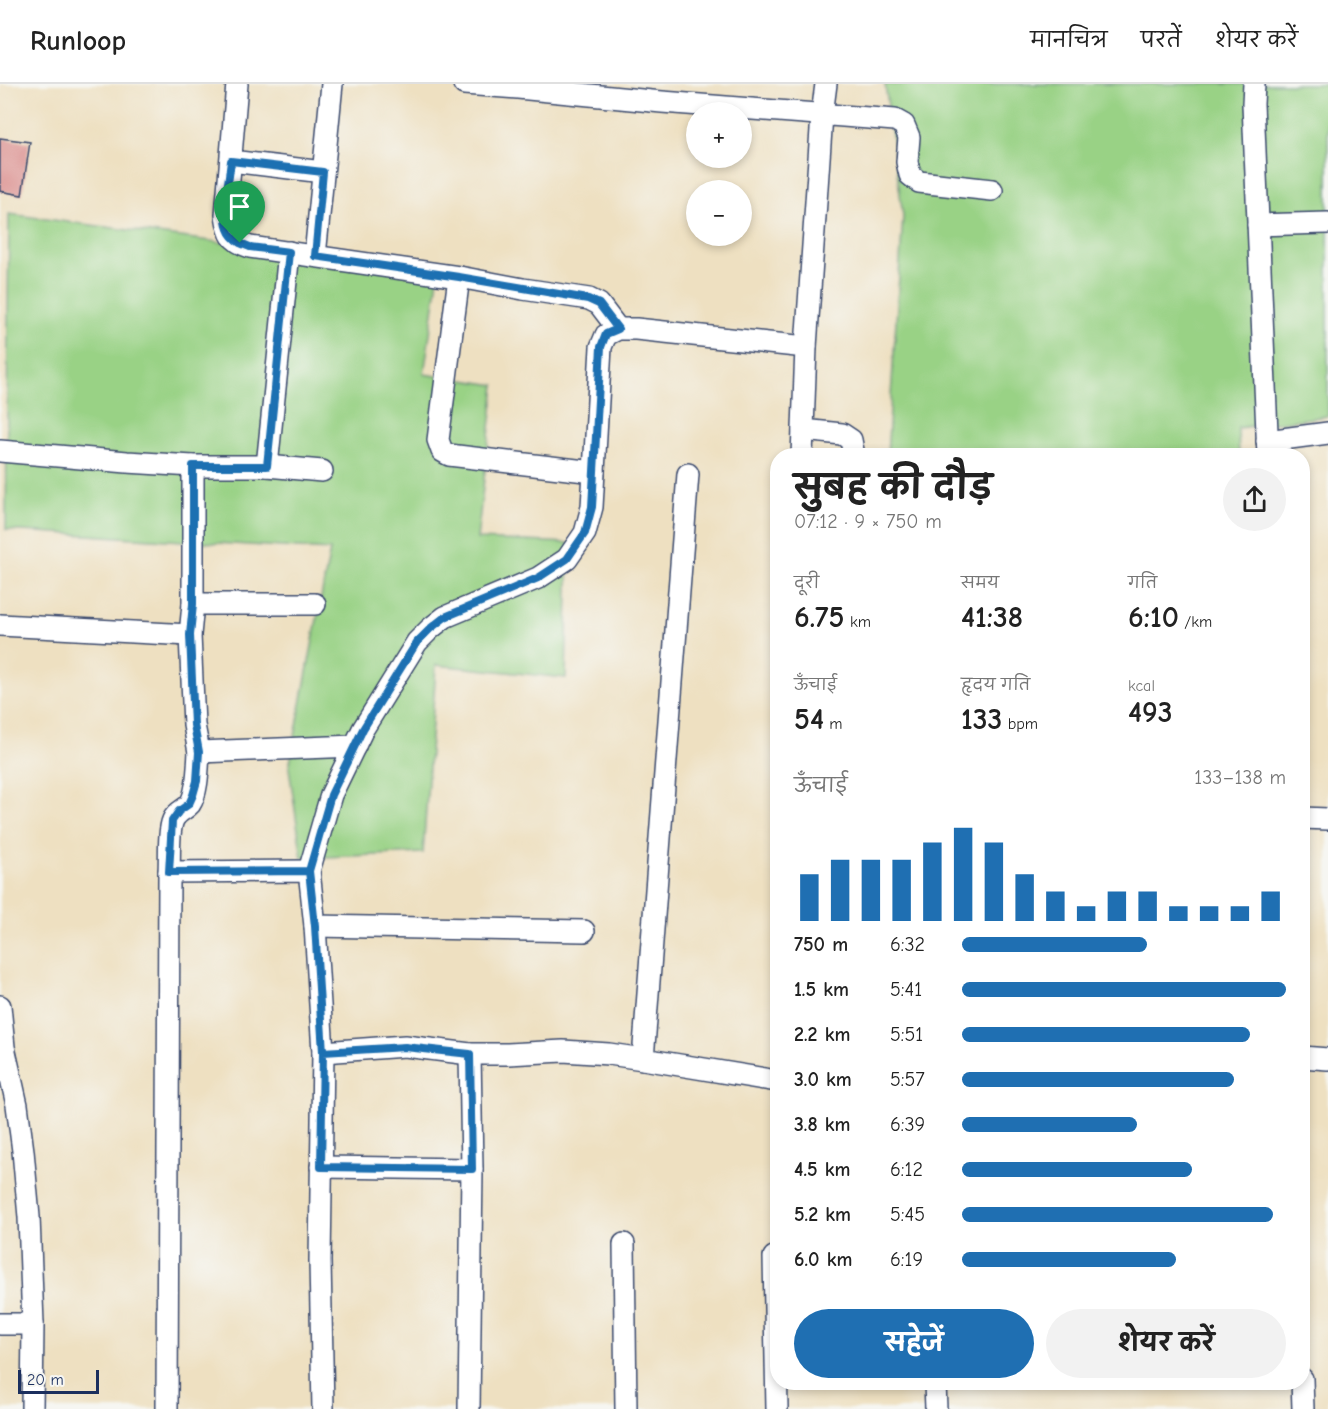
<!DOCTYPE html>
<html lang="hi">
<meta charset="utf-8">
<style>
body{margin:0;font-family:"Comic Neue","Playpen Sans Deva",sans-serif;background:#f2f2f2;color:#222;height:100vh;display:flex;flex-direction:column;font-size:22px;white-space:nowrap}
*{box-sizing:border-box;margin:0}
p{font-size:20px;color:#767676}
.icon{flex:none;width:33px;height:33px;fill:none;stroke:currentColor;stroke-width:2;stroke-linecap:round;stroke-linejoin:round}
.map{position:relative;flex:1;overflow:hidden}
.side{position:absolute;left:770px;top:364px;width:540px;height:942px;display:flex;flex-direction:column;background:#fff;border-radius:24px;box-shadow:0 3px 9px #0003}
.side>*{flex:none}
.tools{position:absolute;left:686px;top:18px;display:grid;gap:12px}
.tools a{display:grid;place-items:center;width:66px;height:66px;border-radius:50%;background:#fff;box-shadow:0 3px 9px #0003;font-size:30px}
.scale{position:absolute;left:18px;bottom:15px;width:81px;box-sizing:border-box;padding-left:6px;border:3px solid #1b2f5e;border-top:0;font-size:16px;line-height:21px;white-space:nowrap;color:#1b2f5e;-webkit-text-stroke:4px #f6f6f2;paint-order:stroke}
.pin{position:absolute;display:grid;place-items:center;width:51px;height:51px;color:#fff;margin:-62px -26px;border-radius:50% 50% 50% 0;rotate:-45deg;box-shadow:0 0 6px #0007}
.pin .icon{rotate:45deg}
.round{display:grid;place-items:center;flex:none;width:63px;height:63px;border-radius:32px;background:#f2f2f2}
.overview{display:flex;align-items:center;justify-content:space-between;height:102px;padding:0 24px}
h1{font-size:33px;font-weight:700;line-height:45px}
.metrics{display:grid;grid-template-columns:repeat(3,1fr);gap:9px;height:102px;padding:6px 24px}
.metrics div{display:grid;align-content:center}
.metrics b{font-size:30px;font-weight:700}
.metrics small{font-size:16px;font-weight:400}
.metrics p{font-size:16px}
.chart{height:168px;padding:12px 24px}
.chart p{display:flex;justify-content:space-between}
.chart svg{width:100%;height:108px;margin-top:6px;stroke:#1f6fb2;stroke-width:6}
.button{display:flex;gap:12px;margin-top:auto;padding:12px 24px}
.button a{flex:1;height:69px;border-radius:36px;background:#1f6fb2;color:#fff;font-size:24px;font-weight:700;line-height:69px;text-align:center}
.button a+a{background:#f2f2f2;color:#222}
ul{padding:0 24px;list-style:none;font-size:20px}
li{display:grid;grid-template-columns:96px 72px 1fr;align-items:center;height:45px}
li i{height:15px;border-radius:8px;background:#1f6fb2}
header{display:flex;align-items:center;gap:36px;box-sizing:border-box;height:84px;padding:0 30px;background:#fff;border-bottom:2px solid #e0e0e0}
header strong{font-size:28px}
nav{display:flex;gap:33px;margin-inline-start:auto;font-size:21px}
.map>svg:first-child{display:block}
</style>
<header>
<strong>Runloop</strong>
<nav><a>मानचित्र</a><a>परतें</a><a>शेयर करें</a></nav>
</header>
<div class="map">
<svg width="1328" height="1325" viewBox="0 0 1328 1325">
<rect width="100%" height="100%" fill="#f6f6f2"/>
<filter id="ink" filterUnits="userSpaceOnUse"><feTurbulence type="fractalNoise" baseFrequency=".0167" numOctaves="2"/><feDisplacementMap in="SourceGraphic" scale="12" xChannelSelector="R" yChannelSelector="G"/><feConvolveMatrix kernelMatrix="1 2 1 2 8 2 1 2 1" color-interpolation-filters="sRGB"/></filter>
<filter id="wash" filterUnits="userSpaceOnUse"><feTurbulence type="fractalNoise" baseFrequency=".008" numOctaves="4" result="noise"/><feDisplacementMap in="SourceGraphic" scale="24" xChannelSelector="R" yChannelSelector="G"/><feGaussianBlur stdDeviation="1.35" result="paint"/><feColorMatrix in="noise" values="0 0 0 0 0 0 0 0 0 0 0 0 0 0 0 0 0 1.4 0 .05"/><feComposite in="paint" operator="in"/></filter>
<g filter="url(#wash)">
<rect width="100%" height="100%" fill="#eee0c1"/>
<g fill="#99d285" stroke="#5a8072" stroke-width="1.5">
<polygon points="885,0 1328,0 1328,332 1238,344 1239,372 887,372 903,132"/>
<polygon points="9,130 439,188 424,290 495,301 477,455 569,459 566,594 436,581 423,769 302,774 289,684 330,466 6,446"/>
</g>
<g id="blocks">
<polygon fill="#dc9291" points="0,54 30,58 22,111 0,107"/>
</g>
</g>
<g filter="url(#ink)">
<use href="#blocks" fill-opacity="0" stroke="#3b4a6d" stroke-width="1.5"/>
<g fill="none" stroke-linecap="round" stroke-linejoin="round">
<g stroke="#3b4a6d" stroke-width="24">
<g id="minor">
<path d="M237,0L226,131C229,150 231,157 250,163L459,193L523,205L589,215L599,220L618,245"/>
<polyline points="464,0 518,4 662,18 895,36 904,41 909,53 907,78 910,91 919,98 992,106"/>
<polyline points="1254,0 1253,20 1268,372"/>
<polyline points="231,77 323,88"/>
<polyline points="1258,141 1328,139"/>
<polyline points="315,172 332,0"/>
<polyline points="459,193 438,356 442,367 449,371 594,388"/>
<polyline points="803,346 842,350 851,356 854,372"/>
<polyline points="1267,357 1328,349"/>
<polyline points="0,367 127,378 193,382 267,382 322,387"/>
<polyline points="802,372 806,263 822,31 826,0"/>
<polyline points="267,382 289,168"/>
<polyline points="193,520 315,520"/>
<polyline points="0,541 190,551 193,520 193,382"/>
<polyline points="190,551 194,641 199,668 355,662"/>
<polyline points="1302,734 1328,735"/>
<polyline points="309,787 331,711 363,645 417,558 431,544 445,533 538,494 567,475 585,449 592,423 601,263 606,251 618,245 636,245 806,263"/>
<polyline points="169,788 309,787 315,842 323,968 320,1177 323,1325"/>
<polyline points="315,842 584,847"/>
<polyline points="0,922 4,963 17,1021 23,1067 29,1133 33,1240 0,1240"/>
<polyline points="323,968 405,962 470,970 508,970 563,967 609,970 643,975 777,997"/>
<polyline points="1302,973 1328,975"/>
<polyline points="643,975 688,390"/>
<polyline points="321,1083 472,1085"/>
<polyline points="624,1160 626,1325"/>
<polyline points="774,1173 777,1325"/>
<polyline points="1302,1295 1303,1325"/>
<polyline points="935,1299 936,1325"/>
<polyline points="32,1325 33,1240"/>
<path d="M167,1325L169,788C170,775 168,747 173,736C177,727 185,726 190,720C198,708 198,682 199,668"/>
<polyline points="469,1325 472,1085 470,970"/>
</g>
</g>
<use href="#minor" stroke="#fff" stroke-width="21"/>
</g>
</g>
<g fill="none" stroke-linecap="round" stroke-linejoin="round" filter="url(#ink)">
<g stroke="#fff" stroke-width="12">
<path id="route" d="M240,159L250,163L289,168L267,382H193V520L190,551L194,641L199,668L197,697L193,711L189,720L179,727L172,737L169,788L309,787L315,842L323,968L405,963L470,970L472,1085L321,1083L323,968L315,842L309,787L331,711L363,645L417,558L431,544L445,533L538,494L567,475L585,449L592,423L601,263L606,250L618,245L599,220L588,215L459,193L315,172L323,88L231,77C229,95 222,129 228,145C230,151 234,155 240,159"/>
</g>
<use href="#route" stroke="#1f6fb2" stroke-width="8"/>
</g>
</svg>
<div class="tools">
<a>+</a>
<a>−</a>
</div>
<div class="scale">20 m</div>
<div class="pin" style="left:240px;top:159px;background:#1e9e55"><svg class="icon" aria-label="arrive" viewBox="0 0 24 24"><path d="M6 21V4h12l-3 4 3 4H6"/></svg></div>
<section class="side">
<div class="overview"><div><h1>सुबह की दौड़</h1><p>07:12 · 9 × 750 m</p></div><a class="round"><svg class="icon" aria-label="share" viewBox="0 0 24 24"><path d="M12 15V3M7 8l5-5 5 5M5 13v7h14v-7"/></svg></a></div>
<div class="metrics">
<div><p>दूरी</p><b>6.75<small> km</small></b></div>
<div><p>समय</p><b>41:38</b></div>
<div><p>गति</p><b>6:10<small> /km</small></b></div>
</div>
<div class="metrics">
<div><p>ऊँचाई</p><b>54<small> m</small></b></div>
<div><p>हृदय गति</p><b>133<small> bpm</small></b></div>
<div><p>kcal</p><b>493</b></div>
</div>
<div class="chart"><p><span>ऊँचाई</span>133–138 m</p>
<svg viewBox="0 0 160 44" preserveAspectRatio="none"><path d="M5 44V25M15 44V19M25 44V19M35 44V19M45 44V12M55 44V6M65 44V12M75 44V25M85 44V32M95 44V38M105 44V32M115 44V32M125 44V38M135 44V38M145 44V38M155 44V32"/></svg>
</div>
<ul>
<li><b>750 m</b>6:32<i style="width:57%"></i></li>
<li><b>1.5 km</b>5:41<i style="width:100%"></i></li>
<li><b>2.2 km</b>5:51<i style="width:89%"></i></li>
<li><b>3.0 km</b>5:57<i style="width:84%"></i></li>
<li><b>3.8 km</b>6:39<i style="width:54%"></i></li>
<li><b>4.5 km</b>6:12<i style="width:71%"></i></li>
<li><b>5.2 km</b>5:45<i style="width:96%"></i></li>
<li><b>6.0 km</b>6:19<i style="width:66%"></i></li>
</ul>
<div class="button"><a>सहेजें</a><a>शेयर करें</a></div>
</section>
</div>
